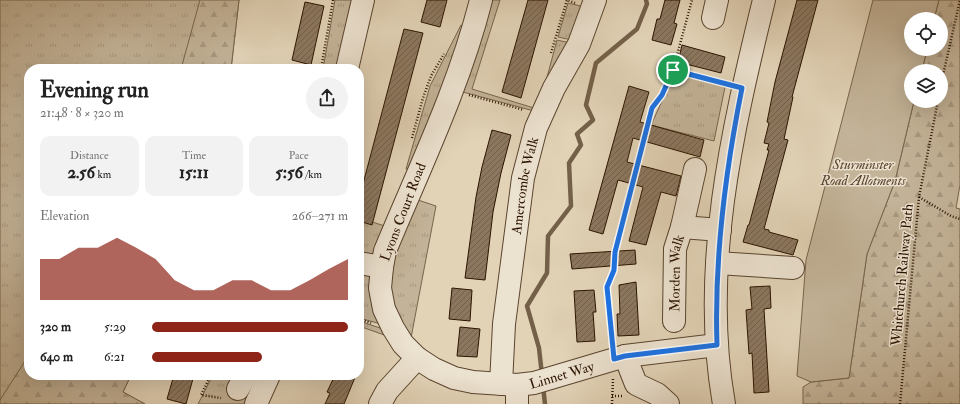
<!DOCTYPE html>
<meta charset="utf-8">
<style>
body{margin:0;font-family:"IM FELL Double Pica",serif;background:#f2f2f2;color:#222;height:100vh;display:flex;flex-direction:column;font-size:15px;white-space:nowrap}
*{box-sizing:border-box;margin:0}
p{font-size:13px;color:#767676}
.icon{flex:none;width:22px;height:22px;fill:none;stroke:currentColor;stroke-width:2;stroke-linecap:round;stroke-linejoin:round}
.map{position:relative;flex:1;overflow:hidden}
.details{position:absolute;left:24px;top:64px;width:340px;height:316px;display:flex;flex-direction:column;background:#fff;border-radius:16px;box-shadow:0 4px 16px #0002}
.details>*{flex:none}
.fabs{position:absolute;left:904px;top:12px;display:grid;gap:8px}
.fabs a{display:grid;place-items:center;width:44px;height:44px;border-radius:50%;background:#fff;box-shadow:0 4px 16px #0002;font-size:20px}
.pin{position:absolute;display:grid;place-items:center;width:34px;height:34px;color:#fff;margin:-17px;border:2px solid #fff;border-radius:50%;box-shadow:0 1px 4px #0007}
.round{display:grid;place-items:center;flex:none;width:42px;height:42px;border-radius:21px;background:#f2f2f2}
.summary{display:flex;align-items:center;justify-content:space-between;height:68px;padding:0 16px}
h1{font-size:22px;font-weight:700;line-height:30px}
.figures{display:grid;grid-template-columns:repeat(3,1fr);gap:6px;height:68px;padding:4px 16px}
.figures div{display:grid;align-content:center;border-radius:10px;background:#f2f2f2;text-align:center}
.figures b{font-size:17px;font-weight:700}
.figures small{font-size:11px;font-weight:400}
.figures p{font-size:11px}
.chart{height:112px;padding:8px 16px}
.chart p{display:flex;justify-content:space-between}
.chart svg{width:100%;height:72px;margin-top:4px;fill:#8f2418;opacity:.7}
ul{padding:0 16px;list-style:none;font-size:13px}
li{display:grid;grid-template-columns:64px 48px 1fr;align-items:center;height:30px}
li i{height:10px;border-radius:5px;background:#8f2418}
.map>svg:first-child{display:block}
</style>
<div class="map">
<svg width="960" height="404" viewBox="0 0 960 404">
<defs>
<pattern id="grass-tufts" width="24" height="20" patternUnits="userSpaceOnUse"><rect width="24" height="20" fill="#c3b398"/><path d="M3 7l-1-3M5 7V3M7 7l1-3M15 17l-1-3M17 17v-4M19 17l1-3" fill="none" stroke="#a89981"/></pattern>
<pattern id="forest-firs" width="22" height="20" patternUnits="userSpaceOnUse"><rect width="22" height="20" fill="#c3b398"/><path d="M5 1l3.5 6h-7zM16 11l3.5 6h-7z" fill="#a89981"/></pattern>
<pattern id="building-hatch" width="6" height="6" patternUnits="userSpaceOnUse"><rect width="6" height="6" fill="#8b775f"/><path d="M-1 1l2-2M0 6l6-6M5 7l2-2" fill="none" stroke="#72604c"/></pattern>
</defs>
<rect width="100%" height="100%" fill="#e2d3b7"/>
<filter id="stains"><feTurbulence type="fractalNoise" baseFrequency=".005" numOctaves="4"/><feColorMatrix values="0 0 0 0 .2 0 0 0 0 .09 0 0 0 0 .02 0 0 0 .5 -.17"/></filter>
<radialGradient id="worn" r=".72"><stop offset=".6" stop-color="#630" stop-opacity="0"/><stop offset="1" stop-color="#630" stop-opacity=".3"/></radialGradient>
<g fill="url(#grass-tufts)" stroke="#78644c">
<polygon points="0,0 239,0 231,69 29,69 29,375 131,375 123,392 145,404 0,404"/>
<polygon points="335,0 356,0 339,69 323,69"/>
<polygon points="487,0 500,0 472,89 534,108 534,111 459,91"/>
<polygon points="568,3 585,7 572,40 558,37"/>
<polygon points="461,25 464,26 457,53 410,170 406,169 430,86"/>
<polygon points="557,40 570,43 542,96"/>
<polygon points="681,74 723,84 725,87 714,141 651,125 674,75"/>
<polygon points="418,200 436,206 411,338 404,327 391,297 388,257"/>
<path d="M359,218L385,226L376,251C370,256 366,255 359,253Z"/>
<polygon points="359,272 367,274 372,280 381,324 359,318"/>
<polygon points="359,321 383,329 387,336 359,326"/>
<polygon points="213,375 232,375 233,378 230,388 247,397 244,404 198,404"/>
</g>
<g fill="url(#forest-firs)" stroke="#78644c">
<polygon points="200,0 239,0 231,69 181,69"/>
<polygon points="939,0 960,0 960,185 956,208 960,209 960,404 803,404 803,387 811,382 849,378 867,254 895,181 914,101 941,101 941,71 922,71 927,49 941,49 941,19 934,19"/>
<polygon points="29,355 29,375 131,375 123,392 145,404 0,404 0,400"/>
</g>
<polygon fill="#c3b398" stroke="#78644c" points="873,0 939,0 934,19 911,19 911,49 927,49 922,71 911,71 911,101 914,101 895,181 867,254 849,378 811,382 797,376 806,260"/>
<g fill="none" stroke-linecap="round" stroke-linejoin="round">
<g stroke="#746049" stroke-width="4.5">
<polyline points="542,375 539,348 527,306 547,273 548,236 571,206 569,163 581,145 577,134 593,120 586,105 596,63 637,29 647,4 646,0"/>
<polyline points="543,386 545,404"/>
</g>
</g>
<g fill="url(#building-hatch)" stroke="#2c1400">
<polygon points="427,0 447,0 440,27 421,22"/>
<polygon points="528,0 548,0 521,98 502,92"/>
<polygon points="665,0 680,0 674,23 677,24 671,45 652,40 657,19 660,19"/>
<polygon points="797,0 818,0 792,97 793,97 784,139 788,140 764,229 769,230 769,232 798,240 793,255 743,242 748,225 749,225 769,150 767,150 769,144 764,143 769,123 767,122 775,82"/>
<polygon points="305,2 324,6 311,65 292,60"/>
<polygon points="404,29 423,33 372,225 359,221 359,199"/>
<polygon points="682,45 725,57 721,73 678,62"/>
<polygon points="629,86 649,92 640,122 704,140 700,157 633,138 627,162 681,176 676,196 661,192 646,245 629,241 643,187 618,180 603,234 589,230"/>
<polygon points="492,130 511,135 501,173 493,212 485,280 465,278 476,197 482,167"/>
<polygon points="635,250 636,264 572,269 570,254"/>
<polygon points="636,282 639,335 618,336 617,314 620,314 619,285"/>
<polygon points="770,286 771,308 764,309 769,392 754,393 752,353 749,354 746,310 752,309 750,287"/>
<polygon points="452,288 472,290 470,321 449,319"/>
<polygon points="594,290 596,312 593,312 595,341 577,342 574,291"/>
<polygon points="460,327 480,329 477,357 457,356"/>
<polygon points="174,375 194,375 186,404 167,399"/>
<polygon points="335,375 356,375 344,404 325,404 330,393 327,392"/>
</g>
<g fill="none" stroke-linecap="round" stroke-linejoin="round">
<g stroke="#5a442e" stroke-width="24">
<g id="minor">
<path id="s1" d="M481,0C459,87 419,169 385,251L382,267L380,288L384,309L393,328L403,344L417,358L434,369L454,378L473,382L517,385L534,383L625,356L717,345"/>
<polyline points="713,18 717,0"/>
<polyline points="347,69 363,0"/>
<polyline points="682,227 720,230"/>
<polyline points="359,263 382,267"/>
<polyline points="717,263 793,268"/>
<path id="s2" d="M674,321L675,249L682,227L695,169"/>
<polyline points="625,356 636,384 657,394 668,404"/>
<path id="s3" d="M501,384L504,324L523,178L536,128L554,88L579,44L595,0"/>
<polyline points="517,385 517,404"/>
<polyline points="238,389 246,375"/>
<polyline points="256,404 269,375"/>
<polyline points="380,404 387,391 417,358"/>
<path d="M724,404C700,269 732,131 764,0"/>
</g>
</g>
<g stroke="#2c1400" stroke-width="2.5" stroke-dasharray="1 2" stroke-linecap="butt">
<polyline points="551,53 567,0 575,3"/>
<polyline points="321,69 333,0"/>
<polyline points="673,70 726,84"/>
<polyline points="941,84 960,0"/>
<polyline points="469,95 524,110"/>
<polyline points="412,138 423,98 431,76 444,54"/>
<polyline points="919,197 951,216 960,219"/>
<polyline points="359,319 371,323"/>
<polyline points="612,341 607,287 614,269 615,252 652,108 662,95 673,70 692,0"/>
<polyline points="211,375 201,395 221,398"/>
<polyline points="612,396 623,396"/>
<polyline points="612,404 613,379"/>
<polyline points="900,404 919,197 938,101"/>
</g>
<use href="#minor" stroke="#ece2d0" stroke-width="22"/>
</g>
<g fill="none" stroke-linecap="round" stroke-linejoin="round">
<g stroke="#fff" stroke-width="8">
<path id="route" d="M673,70L742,88C725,173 714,258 717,345L625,356L614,359L607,287L614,270L615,252L652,108L662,95Z"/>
</g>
<use href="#route" stroke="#1a73e8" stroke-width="5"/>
</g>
<g text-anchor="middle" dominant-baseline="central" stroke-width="3" stroke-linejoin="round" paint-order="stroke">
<g font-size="14" font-style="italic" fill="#59442e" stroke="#ece2d0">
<text x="863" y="164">Sturminster<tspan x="863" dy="16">Road Allotments</tspan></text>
</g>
<g font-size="14" fill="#2c1400" stroke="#ece2d0">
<text stroke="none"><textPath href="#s3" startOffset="200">Amercombe Walk</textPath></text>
<text transform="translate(403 212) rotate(-69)">Lyons Court Road</text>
<text stroke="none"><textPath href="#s2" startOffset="48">Morden Walk</textPath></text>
<text transform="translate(902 275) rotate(-85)">Whitchurch Railway Path</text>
<text stroke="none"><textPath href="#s1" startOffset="539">Linnet Way</textPath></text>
</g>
</g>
<rect width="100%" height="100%" filter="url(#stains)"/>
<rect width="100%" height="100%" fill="url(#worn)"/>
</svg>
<div class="fabs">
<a><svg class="icon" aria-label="locate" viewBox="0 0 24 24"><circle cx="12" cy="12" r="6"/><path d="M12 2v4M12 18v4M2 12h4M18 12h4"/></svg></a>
<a><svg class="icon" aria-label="layers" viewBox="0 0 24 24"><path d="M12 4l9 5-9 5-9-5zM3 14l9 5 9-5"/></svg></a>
</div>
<div class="pin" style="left:673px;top:70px;background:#1e9e55"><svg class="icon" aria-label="arrive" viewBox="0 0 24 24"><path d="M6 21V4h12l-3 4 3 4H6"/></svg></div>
<section class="details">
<div class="summary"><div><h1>Evening run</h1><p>21:48 · 8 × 320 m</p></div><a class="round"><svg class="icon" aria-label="share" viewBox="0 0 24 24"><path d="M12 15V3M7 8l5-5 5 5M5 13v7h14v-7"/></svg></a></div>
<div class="figures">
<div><p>Distance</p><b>2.56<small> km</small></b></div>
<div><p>Time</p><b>15:11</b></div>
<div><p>Pace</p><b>5:56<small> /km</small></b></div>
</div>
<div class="chart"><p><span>Elevation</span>266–271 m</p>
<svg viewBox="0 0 160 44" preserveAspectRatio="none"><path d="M0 44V19L10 19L20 12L30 12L40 6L50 12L60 19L70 32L80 38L90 38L100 32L110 32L120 38L130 38L140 32L150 25L160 19V44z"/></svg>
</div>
<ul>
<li><b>320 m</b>5:29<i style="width:100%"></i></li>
<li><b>640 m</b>6:21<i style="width:56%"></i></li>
</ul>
</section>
</div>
